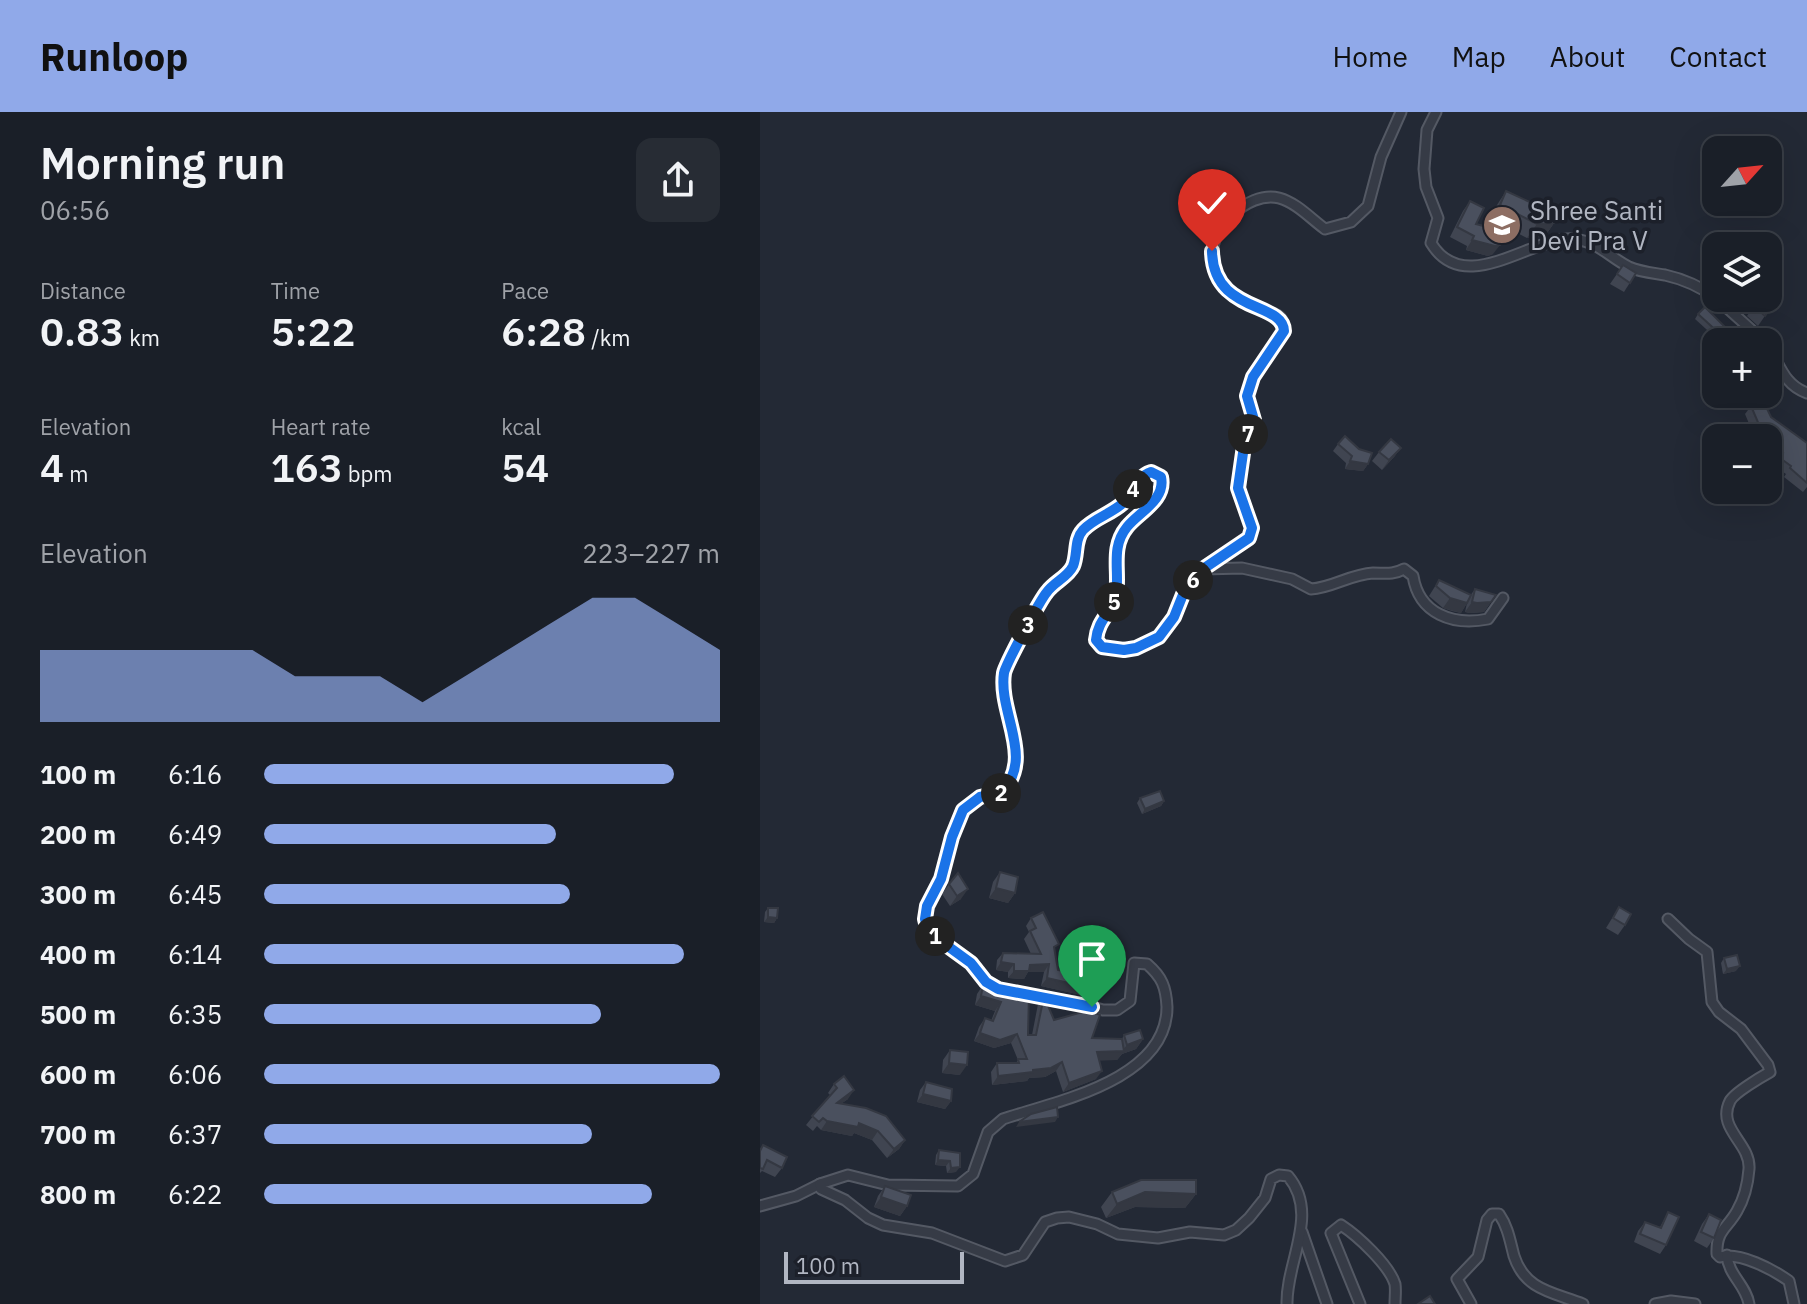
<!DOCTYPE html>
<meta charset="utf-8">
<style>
body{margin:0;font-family:"IBM Plex Sans",sans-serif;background:#272c34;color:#f1f3f6;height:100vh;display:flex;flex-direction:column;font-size:30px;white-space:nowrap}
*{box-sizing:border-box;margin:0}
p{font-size:26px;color:#9fa2a8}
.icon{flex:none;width:44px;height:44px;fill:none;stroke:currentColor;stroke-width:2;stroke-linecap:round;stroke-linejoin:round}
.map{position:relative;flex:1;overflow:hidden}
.drawer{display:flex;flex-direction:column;background:#1a1f28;width:760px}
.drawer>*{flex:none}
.needle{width:52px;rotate:63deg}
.buttons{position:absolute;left:942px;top:24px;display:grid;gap:16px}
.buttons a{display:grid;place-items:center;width:80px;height:80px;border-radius:16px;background:#1a1f28;box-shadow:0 8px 32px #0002,0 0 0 2px #383d45;font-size:40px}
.scale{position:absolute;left:24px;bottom:20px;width:180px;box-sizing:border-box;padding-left:8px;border:4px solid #b1b6c2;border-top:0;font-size:22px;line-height:28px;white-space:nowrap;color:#b1b6c2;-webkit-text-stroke:6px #1c202a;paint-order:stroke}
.pin{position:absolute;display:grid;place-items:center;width:68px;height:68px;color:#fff;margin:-82px -34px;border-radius:50% 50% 50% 0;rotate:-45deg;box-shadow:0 0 8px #0007}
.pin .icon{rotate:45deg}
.km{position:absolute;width:40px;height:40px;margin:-20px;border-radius:50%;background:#222;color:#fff;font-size:22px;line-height:40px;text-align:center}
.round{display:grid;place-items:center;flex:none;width:84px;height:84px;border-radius:16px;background:#272c34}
.overview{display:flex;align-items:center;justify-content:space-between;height:136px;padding:0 40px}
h1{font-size:44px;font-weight:600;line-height:60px}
.metrics{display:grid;grid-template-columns:repeat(3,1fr);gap:12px;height:136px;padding:8px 40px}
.metrics div{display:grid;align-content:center}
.metrics b{font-size:40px;font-weight:600}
.metrics small{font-size:22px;font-weight:400}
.metrics p{font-size:22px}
.chart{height:224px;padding:16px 40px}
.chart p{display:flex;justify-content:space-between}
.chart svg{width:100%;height:144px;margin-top:8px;fill:#90a9e9;opacity:.7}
ul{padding:0 40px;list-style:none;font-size:26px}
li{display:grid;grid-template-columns:128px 96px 1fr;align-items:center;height:60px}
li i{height:20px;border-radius:10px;background:#90a9e9}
header{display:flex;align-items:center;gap:48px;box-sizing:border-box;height:112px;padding:0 40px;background:#90a9e9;color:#111}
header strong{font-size:38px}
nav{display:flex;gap:44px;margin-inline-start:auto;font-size:28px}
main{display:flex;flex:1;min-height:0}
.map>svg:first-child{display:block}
</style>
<header>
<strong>Runloop</strong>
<nav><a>Home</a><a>Map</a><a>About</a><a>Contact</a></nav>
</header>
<main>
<section class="drawer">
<div class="overview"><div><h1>Morning run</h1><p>06:56</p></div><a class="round"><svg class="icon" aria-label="share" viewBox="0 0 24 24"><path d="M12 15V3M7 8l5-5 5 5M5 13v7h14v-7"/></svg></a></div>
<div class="metrics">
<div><p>Distance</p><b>0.83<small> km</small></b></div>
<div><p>Time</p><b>5:22</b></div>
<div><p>Pace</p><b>6:28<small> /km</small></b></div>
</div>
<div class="metrics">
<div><p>Elevation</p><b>4<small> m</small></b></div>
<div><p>Heart rate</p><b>163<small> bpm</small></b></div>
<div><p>kcal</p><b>54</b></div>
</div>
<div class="chart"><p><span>Elevation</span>223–227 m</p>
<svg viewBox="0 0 160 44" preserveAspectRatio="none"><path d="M0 44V22L10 22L20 22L30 22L40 22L50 22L60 30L70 30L80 30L90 38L100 30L110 22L120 14L130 6L140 6L150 14L160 22V44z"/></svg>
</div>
<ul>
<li><b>100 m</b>6:16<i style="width:90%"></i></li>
<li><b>200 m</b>6:49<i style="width:64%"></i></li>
<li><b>300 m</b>6:45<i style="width:67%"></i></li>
<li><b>400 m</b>6:14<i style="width:92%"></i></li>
<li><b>500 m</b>6:35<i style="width:74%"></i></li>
<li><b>600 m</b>6:06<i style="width:100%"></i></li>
<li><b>700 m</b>6:37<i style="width:72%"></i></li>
<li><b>800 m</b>6:22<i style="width:85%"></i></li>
</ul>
</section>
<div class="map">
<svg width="1047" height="1192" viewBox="0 0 1047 1192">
<rect width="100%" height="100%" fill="#232935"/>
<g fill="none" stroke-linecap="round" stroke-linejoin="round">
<g stroke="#545964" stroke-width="13">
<g id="minor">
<path d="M676,0L667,18L664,57L666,75L678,106L671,131C705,187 773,123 814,127C839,130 849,145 869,155C880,160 893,161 905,163C923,167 941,175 956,186"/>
<polyline points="956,186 1005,230"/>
<path d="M1008,234C1020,253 1024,273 1047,281"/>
<path d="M443,457L482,456L532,467L551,477C572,476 591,462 613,461C625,461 633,463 644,457L653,464C659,502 693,514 728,507L743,486"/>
<path d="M908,807L929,827L947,840L952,890L959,900L981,917L1008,953L1010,960C1001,965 974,981 970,989C956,1017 991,1031 989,1057C988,1070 984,1087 977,1099C967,1117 956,1118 957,1142L960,1145C980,1140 1012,1157 1029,1169L1034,1192"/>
<polyline points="0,1094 36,1084 60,1072"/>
<polyline points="542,1120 567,1192"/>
<path d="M967,1143C968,1163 986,1173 989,1192"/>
<path d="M527,1192C526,1149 560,1102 528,1064L519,1063L511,1067L505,1086L489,1106L476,1118L464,1123L430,1120L398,1126L358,1122L337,1112L309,1105L297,1106L285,1110L263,1143L245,1149L172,1121L123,1113L108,1106L85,1088L61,1077L60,1072L88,1063L128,1073L198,1074L213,1062L228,1020L243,1007C297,989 407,968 407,895C406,875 402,865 387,852L374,851L370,889L357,898H343L315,890L257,882L238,877L226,870L211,851L178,827L167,815L165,807L167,794L181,767L192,725L203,698L220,685L242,680C275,645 238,601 244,561C246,552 280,488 287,479C295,470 308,465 313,454C318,442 314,428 323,418C334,406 352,402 363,391C374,380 376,365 391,360L401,365C406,388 379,400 367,415C350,436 360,459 356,483C353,501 338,506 336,528L342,535L364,538L376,536L399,525L414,505L424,480L443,457L489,426L492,416L478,376L485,327L493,317L494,308L487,284L493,265L524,219C524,212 523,207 517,203C512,200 505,199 499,197C477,190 459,174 453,151C445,120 487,78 519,86C537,91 550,106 565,117L591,110L608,94L621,45L641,0"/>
<path d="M600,1192L571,1121L581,1113C598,1124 629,1153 635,1172C636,1178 635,1185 635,1192"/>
<path d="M711,1192L697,1167L718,1145L727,1108L732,1102H739C748,1115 750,1129 754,1144C765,1178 792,1180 823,1192"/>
<polyline points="895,1192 911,1189 935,1192"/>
</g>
</g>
<use href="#minor" stroke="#363b46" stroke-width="9"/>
</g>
<g fill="#404551">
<polygon points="746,79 794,111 785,124 767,126 730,107 737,93"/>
<polygon points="710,89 716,112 733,142 728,144 706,138 707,134 690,125 703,99"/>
<polygon points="863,153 876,161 864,180 850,172"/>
<polygon points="999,186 1011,195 998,214 987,204"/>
<polygon points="938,202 963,221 957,227 935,207"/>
<polygon points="991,294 1011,305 1047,331 1047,375 1043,380 1024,365 1026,362 1014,354 1018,349 1008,343 1008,326 995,326 985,302"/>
<polygon points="578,332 608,352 603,359 585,357 586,351 573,339"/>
<polygon points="641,336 634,345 622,358 612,349 619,340"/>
<polygon points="679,468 710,484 715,477 736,483 724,500 710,501 705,500 707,491 701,501 692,499 683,496 669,484"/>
<polygon points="380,686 404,689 401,694 382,702 377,691"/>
<polygon points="240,760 255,781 248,791 229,786 233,770"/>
<polygon points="189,772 201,787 190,794 182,782"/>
<polygon points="859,795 865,813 858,823 846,816"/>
<polygon points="8,796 17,806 14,811 4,810 5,800"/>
<polygon points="271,806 294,838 298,858 311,861 340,854 331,865 330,885 281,874 284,860 268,860 264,867 248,866 248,860 236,858 237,848 243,841 271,842 264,827 269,820 266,814"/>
<polygon points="964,846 976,859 963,862 961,851"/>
<polygon points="223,873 245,885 268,923 272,923 278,892 284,884 294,908 322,901 325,897 332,926 362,927 364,923 383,927 376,937 362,942 357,948 340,948 336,967 303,980 296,959 285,965 269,966 267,969 232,973 231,960 237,951 256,951 258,948 251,931 234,936 214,929 219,915 225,906 231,909 235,899 215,893 217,882"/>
<polygon points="190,938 200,963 182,961 183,948"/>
<polygon points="166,970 191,989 185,997 157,990 160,978"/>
<polygon points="74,972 88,987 82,991 145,1028 139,1037 127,1046 112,1028 94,1021 92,1024 61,1018 57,1014 53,1019 46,1013 70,983 68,981"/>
<polygon points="3,1033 22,1056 15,1065 2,1059 0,1061 0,1037"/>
<polygon points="179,1038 200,1041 196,1060 187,1061 186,1054 175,1053 176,1043"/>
<polygon points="125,1074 147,1094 140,1104 114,1095 118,1084"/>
<polygon points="352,1080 436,1082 425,1096 375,1095 346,1106 341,1095"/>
<polygon points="908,1100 906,1133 900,1142 874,1130 878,1119 885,1110 900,1115"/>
<polygon points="949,1102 954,1126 947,1136 934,1129 942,1112"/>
</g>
<g fill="#343842">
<polygon points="794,111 785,124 767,126 777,112"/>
<polygon points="712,128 740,133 733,142 728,144 706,138"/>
<polygon points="641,336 634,345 622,358 629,348"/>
<polygon points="590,349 608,352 603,359 585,357"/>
<polygon points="690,486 707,491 701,501 683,496"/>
<polygon points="712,490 731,490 724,500 710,501 705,500"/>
<polygon points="404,689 401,694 382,702 385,697"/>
<polygon points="236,776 255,781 248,791 229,786"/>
<polygon points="208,777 201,787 190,794 197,784"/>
<polygon points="8,805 17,806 14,811 4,810"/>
<polygon points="241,850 254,852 248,860 236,858"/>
<polygon points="289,852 284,860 268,860 264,867 248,866 254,859 270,853"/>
<polygon points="980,854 976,859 963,862 967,857"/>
<polygon points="287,866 335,877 330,885 281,874"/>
<polygon points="221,884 241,890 235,899 215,893"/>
<polygon points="220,921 257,922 251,931 234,936 214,929"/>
<polygon points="383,927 376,937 362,942 357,948 331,949 337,940 362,939 367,933"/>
<polygon points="302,950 296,959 285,965 269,966 267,969 232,973 238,964"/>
<polygon points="189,951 207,953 200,963 182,961"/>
<polygon points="342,959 336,967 303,980 309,971"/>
<polygon points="94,978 88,987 71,999 77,991"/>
<polygon points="163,982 191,989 185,997 157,990"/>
<polygon points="298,1005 295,1010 256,1015 259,1010"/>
<polygon points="67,1009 99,1011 118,1019 112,1028 94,1021 92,1024 61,1018"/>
<polygon points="145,1028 139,1037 127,1046 134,1037"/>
<polygon points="178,1048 190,1049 186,1054 175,1053"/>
<polygon points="200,1055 196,1060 187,1061 191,1056"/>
<polygon points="385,1080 436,1082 425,1096 375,1095 346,1106 357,1092"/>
<polygon points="121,1085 147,1094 140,1104 114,1095"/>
</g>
<g fill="#4a505e" stroke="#343842" stroke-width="2">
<polygon points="746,79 798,103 794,111 777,112 740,93"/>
<polygon points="710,89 724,96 716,112 743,119 740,133 735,134 712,128 714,124 697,115"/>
<polygon points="863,153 876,161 870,171 857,162"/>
<polygon points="999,186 1011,195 1005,204 994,194"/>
<polygon points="945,195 966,216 960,222 938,202"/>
<polygon points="1003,288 1011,305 1047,331 1047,371 1030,356 1031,354 1020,346 1023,341 1009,332 1008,333 1008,326 996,326 1003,322 991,294"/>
<polygon points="585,324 599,337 612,341 608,352 590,349 592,344 578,332"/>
<polygon points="631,327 641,336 629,348 619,340"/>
<polygon points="679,468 711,483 707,491 690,486 676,474"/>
<polygon points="715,477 736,483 731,490 717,491 712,490"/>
<polygon points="400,679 404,689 385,697 380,686"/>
<polygon points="240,760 258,765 255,781 236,776"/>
<polygon points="198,761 208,777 197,784 189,772"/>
<polygon points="859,795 871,802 865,813 853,806"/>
<polygon points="8,796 18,796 17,806 8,805"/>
<polygon points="283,800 299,832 294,835 298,858 311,861 332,840 341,849 340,854 329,864 337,866 335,877 287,866 289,852 270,853 269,859 254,859 254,852 241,850 243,841 281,842 270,819 276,816 271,806"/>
<polygon points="977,843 980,854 967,857 964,846"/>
<polygon points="223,873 246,879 245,885 269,882 268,923 276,923 284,884 294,908 323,900 325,897 340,903 332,926 362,927 364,939 337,940 342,959 309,971 302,950 291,956 273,958 273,960 238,964 237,951 259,951 258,947 267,947 257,922 240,928 220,921 225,906 233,909 241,890 221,884"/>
<polygon points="380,918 383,927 367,933 364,923"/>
<polygon points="190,938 208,940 207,953 189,951"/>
<polygon points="84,964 94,978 77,991 106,996 126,1004 145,1028 134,1037 118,1019 99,1011 98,1015 67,1009 63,1006 59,1010 52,1004 77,976 74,972"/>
<polygon points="166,970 192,977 191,989 163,982"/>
<polygon points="297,995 298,1005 259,1010 271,1002"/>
<polygon points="3,1033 27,1045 22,1056 7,1048 3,1057 0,1056 0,1039"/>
<polygon points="179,1038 200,1041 200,1055 191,1056 190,1049 178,1048"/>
<polygon points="381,1068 436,1068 436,1082 385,1080 357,1092 352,1080"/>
<polygon points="125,1074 151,1083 147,1094 121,1085"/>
<polygon points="908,1100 919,1105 906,1133 880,1122 885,1110 901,1116"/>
<polygon points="949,1102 961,1108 954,1126 941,1120"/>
<polygon points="670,1184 675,1192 658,1192"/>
</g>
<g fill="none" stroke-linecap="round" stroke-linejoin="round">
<g stroke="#fff" stroke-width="16">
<path id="route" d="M332,895L238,877L226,870L211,851L178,827L167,815L165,807L167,794L181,767L192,725L203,698L220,685L242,680C275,645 238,601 244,561C246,552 280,488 287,480C294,470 308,465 313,454C318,442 314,428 323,418C334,406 351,402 363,391C374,380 376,365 391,360L401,365C406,388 379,400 367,415C350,436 360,459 356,483C353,501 338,506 336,528L342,535L364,538L376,536L399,525L414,505L424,480L443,457L489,426L492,416L478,376L485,327L493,317L494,308L487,284L493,265L524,219C523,189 453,202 452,139"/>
</g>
<use href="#route" stroke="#1a73e8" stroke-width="10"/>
</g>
<defs>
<g id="school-disc" transform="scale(2)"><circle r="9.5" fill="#8d6e63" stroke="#1c202a"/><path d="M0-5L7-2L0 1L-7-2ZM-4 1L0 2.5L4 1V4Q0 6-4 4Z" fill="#fff"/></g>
</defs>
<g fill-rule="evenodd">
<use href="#school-disc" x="742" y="113"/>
</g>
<g text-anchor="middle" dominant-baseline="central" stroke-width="7" stroke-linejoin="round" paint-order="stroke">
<g font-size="26" fill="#b1b6c2" stroke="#1c202a" text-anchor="start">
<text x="770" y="98">Shree Santi<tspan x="770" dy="30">Devi Pra V</tspan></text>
</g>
</g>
</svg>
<div class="buttons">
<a><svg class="needle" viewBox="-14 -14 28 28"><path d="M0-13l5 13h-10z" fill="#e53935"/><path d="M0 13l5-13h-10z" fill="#9fa2a8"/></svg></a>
<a><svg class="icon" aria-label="layers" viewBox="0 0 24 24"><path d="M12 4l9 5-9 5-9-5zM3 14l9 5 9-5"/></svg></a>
<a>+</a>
<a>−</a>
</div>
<div class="scale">100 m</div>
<div class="pin" style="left:332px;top:895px;background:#1e9e55"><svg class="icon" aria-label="arrive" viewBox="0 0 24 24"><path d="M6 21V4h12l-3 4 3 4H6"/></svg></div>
<div class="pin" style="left:452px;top:139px;background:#d93025"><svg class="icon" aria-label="check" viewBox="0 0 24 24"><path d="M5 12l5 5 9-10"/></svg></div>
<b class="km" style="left:175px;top:824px">1</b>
<b class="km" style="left:241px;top:681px">2</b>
<b class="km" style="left:268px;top:513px">3</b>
<b class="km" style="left:373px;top:377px">4</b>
<b class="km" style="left:354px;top:490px">5</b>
<b class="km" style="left:433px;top:468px">6</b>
<b class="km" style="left:488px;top:322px">7</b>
</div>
</main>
